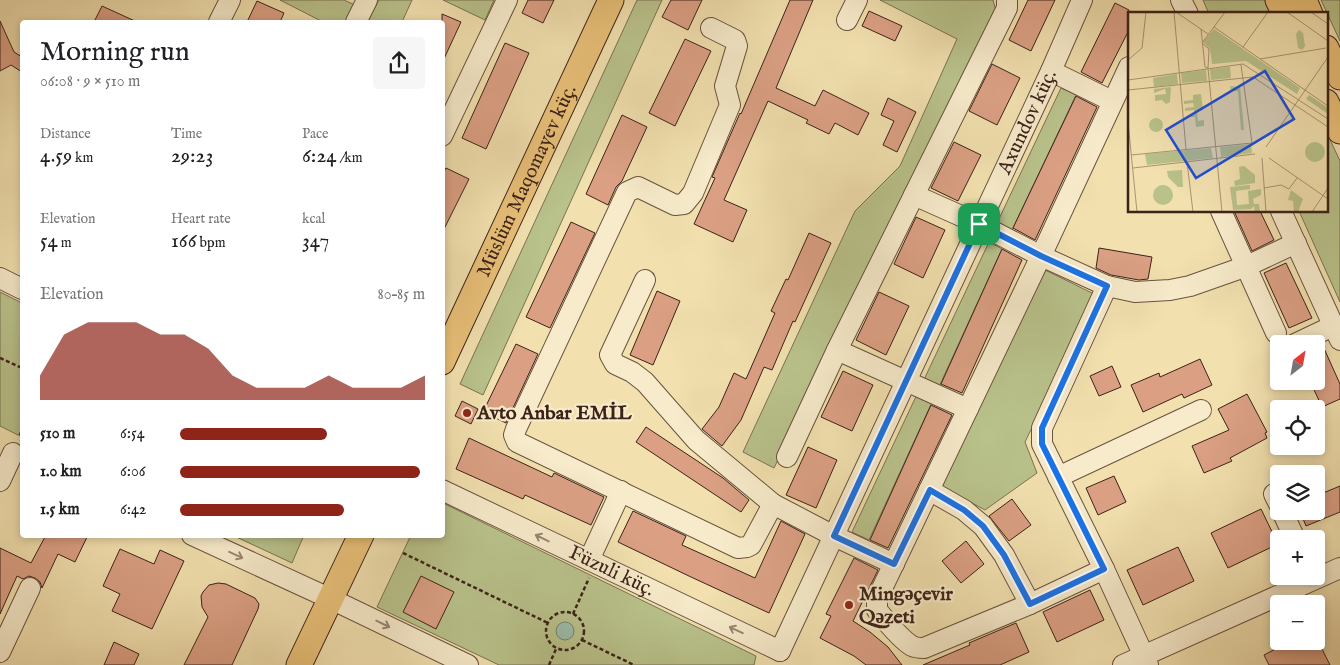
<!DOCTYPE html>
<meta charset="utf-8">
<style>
body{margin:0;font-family:"IM FELL English",serif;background:#f6f6f6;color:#202124;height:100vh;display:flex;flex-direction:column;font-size:19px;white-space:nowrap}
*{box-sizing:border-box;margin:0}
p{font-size:16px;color:#757577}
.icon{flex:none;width:28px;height:28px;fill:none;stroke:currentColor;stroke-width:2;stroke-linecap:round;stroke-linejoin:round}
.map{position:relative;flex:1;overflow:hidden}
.details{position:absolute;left:20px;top:20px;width:425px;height:518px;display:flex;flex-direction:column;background:#fff;border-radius:5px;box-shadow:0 2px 8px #0003}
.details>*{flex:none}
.needle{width:32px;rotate:31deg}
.controls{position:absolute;left:1270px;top:335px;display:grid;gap:10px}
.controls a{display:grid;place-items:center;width:55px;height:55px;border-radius:5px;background:#fff;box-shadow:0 2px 8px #0003;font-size:25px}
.pin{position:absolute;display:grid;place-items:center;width:42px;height:42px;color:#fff;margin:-21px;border-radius:10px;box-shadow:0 2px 8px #0006}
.round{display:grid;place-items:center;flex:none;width:52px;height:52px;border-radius:5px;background:#f6f6f6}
.overview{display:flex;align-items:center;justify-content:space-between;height:85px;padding:0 20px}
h1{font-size:28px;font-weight:600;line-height:38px}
.metrics{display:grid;grid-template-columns:repeat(3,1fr);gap:8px;height:85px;padding:5px 20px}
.metrics div{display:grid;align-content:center}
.metrics b{font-size:21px;font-weight:600}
.metrics small{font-size:14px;font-weight:400}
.metrics p{font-size:14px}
.chart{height:140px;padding:10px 20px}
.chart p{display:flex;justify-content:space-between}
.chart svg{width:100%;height:90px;margin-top:5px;fill:#8f2418;opacity:.7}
ul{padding:0 20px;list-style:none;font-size:16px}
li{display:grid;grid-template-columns:80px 60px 1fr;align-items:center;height:38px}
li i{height:12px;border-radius:6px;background:#8f2418}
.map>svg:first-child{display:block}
</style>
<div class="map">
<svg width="1340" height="665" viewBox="0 0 1340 665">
<rect width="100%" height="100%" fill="#f2e0af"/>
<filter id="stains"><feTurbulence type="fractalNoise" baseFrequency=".004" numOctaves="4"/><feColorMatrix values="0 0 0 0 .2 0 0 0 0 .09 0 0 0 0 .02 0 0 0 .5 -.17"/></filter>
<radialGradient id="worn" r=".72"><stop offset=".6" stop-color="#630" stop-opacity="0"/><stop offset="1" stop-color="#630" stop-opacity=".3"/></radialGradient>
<g fill="#b9c28b" stroke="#7a7252">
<polygon points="280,0 344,0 372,13 379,0 412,0 402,22 323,22"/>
<polygon points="443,0 494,0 485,20"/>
<polygon points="637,0 662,0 483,395 460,384"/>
<polygon points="880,0 993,0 996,11 774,468 743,452 855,211 900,166 957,39"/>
<polygon points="1203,0 1265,0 1272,14 1209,14"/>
<polygon points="1321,0 1340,0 1340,41"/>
<polygon points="1061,88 1076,95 1012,230 997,223"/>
<polygon points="1326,131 1340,161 1340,302 1299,211 1326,211"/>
<polygon points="989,242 1002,249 869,540 852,532"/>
<polygon points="1043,269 1096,295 1025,442 1037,473 985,510 939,485"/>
<polygon points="0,292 22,303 22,437 0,426"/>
<polygon points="443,503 756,656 754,665 499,665 377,607 411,535 442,535"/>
<polygon points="232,535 304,535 292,563"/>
</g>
<circle fill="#9bbdaa" stroke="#757f70" cx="565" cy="631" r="9"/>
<g fill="#dba084" stroke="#3c2218">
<polygon points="528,0 554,0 543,23 522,13"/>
<polygon points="671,0 702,0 688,30 662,17"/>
<polygon points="790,0 813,0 776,88 815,106 823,90 869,113 858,135 835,123 829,134 806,123 808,120 768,101 724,200 747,210 733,242 694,224 715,178 712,177 740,113 741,114"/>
<polygon points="1028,0 1055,0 1031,51 1009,40"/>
<polygon points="257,1 284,13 280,22 247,22"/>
<polygon points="1115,3 1129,10 1129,30 1102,83 1081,72"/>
<polygon points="102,6 137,22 94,22"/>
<polygon points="869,11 902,26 895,41 862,26"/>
<polygon points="442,14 461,22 442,63"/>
<polygon points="0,21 14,52 22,57 22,72 11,65 0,71"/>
<polygon points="685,39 711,51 675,126 649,113"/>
<polygon points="505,43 529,53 486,149 462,138"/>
<polygon points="992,64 1020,78 997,125 969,111"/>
<polygon points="1076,96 1097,107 1035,240 1013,228"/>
<polygon points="888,98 916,112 897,152 883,145 894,121 881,115"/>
<polygon points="622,115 647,127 622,181 616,187 608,205 586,194"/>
<polygon points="954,142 981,155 958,201 931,188"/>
<polygon points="446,168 469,179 442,233 442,175"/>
<polygon points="1234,211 1260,211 1274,240 1252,251"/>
<polygon points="916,217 945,230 923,278 894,264"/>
<polygon points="571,222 595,233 550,328 526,317"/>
<polygon points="809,233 831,243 795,322 793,321 772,370 764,367 741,420 722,446 702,429 719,407 734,373 746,379 775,313 771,311 786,279 788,280"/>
<polygon points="1099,248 1152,257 1148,279 1139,280 1111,275 1096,268"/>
<polygon points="1002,249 1022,260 962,393 941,384"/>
<polygon points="1286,263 1312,318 1289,328 1264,273"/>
<polygon points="657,291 680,301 653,365 630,355"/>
<polygon points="879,292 909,306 886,355 856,340"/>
<polygon points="516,344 538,354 506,423 483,412"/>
<polygon points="1322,344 1340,384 1340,399 1322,407 1310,381 1316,381 1316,347"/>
<polygon points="1200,359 1212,385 1184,398 1182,394 1143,412 1131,385 1159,373 1160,377"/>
<polygon points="1112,366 1121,387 1099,396 1090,376"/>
<polygon points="843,371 873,385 852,431 821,417"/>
<polygon points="1247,394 1267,432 1265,433 1267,438 1230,458 1232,461 1204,473 1192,446 1229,430 1218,409"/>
<polygon points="462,401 478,409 471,424 455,416"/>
<polygon points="931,405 952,415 888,548 870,540"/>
<polygon points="646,427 723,478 749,500 741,512 636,442"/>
<polygon points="469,438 552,477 554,473 604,497 591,525 525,495 523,499 456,469"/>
<polygon points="808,447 837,460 816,508 786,495"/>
<polygon points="1114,476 1126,502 1098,515 1086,488"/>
<polygon points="1340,486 1340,512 1306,526 1300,511 1316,511 1316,496"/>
<polygon points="1012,499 1031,525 1009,541 989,516"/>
<polygon points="1261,509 1278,544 1228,568 1211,533"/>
<polygon points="633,511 686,536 682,545 755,578 781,521 805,534 769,613 691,577 618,542"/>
<polygon points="46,535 88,535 75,562 58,554 42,588 40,582 35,578 29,576 23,579 17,576 0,614 0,548 31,563"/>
<polygon points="966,541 984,564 961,583 942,561"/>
<polygon points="1178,547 1194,581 1143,605 1127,570"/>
<polygon points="120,549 154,564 160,550 184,561 152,629 112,611 120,594 103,586"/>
<polygon points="854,558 878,570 853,621 870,632 888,647 902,665 866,665 854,656 820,638 831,616 826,614"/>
<polygon points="421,576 454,592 436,629 403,612"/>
<polygon points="218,583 226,584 255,598 259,604 258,609 232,665 184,665 208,617 202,607 201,596 203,592 209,585"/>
<polygon points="1090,590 1104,620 1057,642 1043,612"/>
<polygon points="1016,623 1029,652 1000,665 923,665 970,645 969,643"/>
<polygon points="1291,641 1318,641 1330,665 1269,665 1264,655"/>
<polygon points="114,642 139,654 134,665 104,665"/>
</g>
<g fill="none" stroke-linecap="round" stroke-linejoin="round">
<g stroke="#6a523e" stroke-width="22">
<g id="minor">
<polyline points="1181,0 1188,14"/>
<polyline points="847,20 857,0"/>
<polyline points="219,22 230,0"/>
<polyline points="356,22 367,0"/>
<polyline points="711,28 735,40 737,46 725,86 730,105 693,193 684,204 675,205 638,187 627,192 516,429 514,435 517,442 738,548 747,547 751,545 773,504"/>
<polyline points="1051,71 1112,101"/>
<polyline points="442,136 507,0"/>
<polyline points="914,195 979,224 1041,256 1107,286 1135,292 1170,290 1190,286 1247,266 1296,243"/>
<polyline points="1221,211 1276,333"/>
<polyline points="1281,211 1340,340"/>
<polyline points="0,278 22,289"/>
<polyline points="645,280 610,355 615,364 632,372 645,382 696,440 773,504 834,536 894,564"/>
<polyline points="1107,286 1042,428 1042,444 1104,569 1148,665"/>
<polyline points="1295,344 1333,326"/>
<polyline points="837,350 968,409"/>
<polyline points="787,457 837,350 1007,8 1007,0"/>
<polyline points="1058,477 1201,410"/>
<polyline points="0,481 13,453"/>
<path id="s1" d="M442,490L780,651"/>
<polyline points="929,490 964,510 983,526 1004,555 1030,604"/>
<polyline points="1274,494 1279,504"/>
<polyline points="1282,511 1295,539"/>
<polyline points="192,535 331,599 468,665"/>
<polyline points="589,560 621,491"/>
<path d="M1104,569L1030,604L924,648C920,648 916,648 912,646C900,639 886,621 877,610V599L1041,256L1129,67"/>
<path id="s2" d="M780,651L1051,71L1082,0"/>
<polyline points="0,652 30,588"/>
<polyline points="1123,665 1340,568"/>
</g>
</g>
<g stroke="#3c2218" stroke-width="27">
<g id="major">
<polyline points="1278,0 1285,14"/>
<polyline points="1304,0 1310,14"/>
<polyline points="1326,48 1340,77"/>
<polyline points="1326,102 1340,131"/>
<path id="s3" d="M442,362L611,0"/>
<polyline points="299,665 361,535"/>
</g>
</g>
<g stroke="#3c2218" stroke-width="2.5" stroke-dasharray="4 2.5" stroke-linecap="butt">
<polyline points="0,358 22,368"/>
<polyline points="20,435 22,430"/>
<polyline points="403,553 548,623"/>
<circle cx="565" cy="631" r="19"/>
<polyline points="573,614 589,578"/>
<polyline points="582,640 634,665"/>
<polyline points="549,665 556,649"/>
</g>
<use href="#minor" stroke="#f7ebcb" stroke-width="20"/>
<use href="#major" stroke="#e9c078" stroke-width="25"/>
</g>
<defs><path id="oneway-shaft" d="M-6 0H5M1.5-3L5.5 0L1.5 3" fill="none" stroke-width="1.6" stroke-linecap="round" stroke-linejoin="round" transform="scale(1.25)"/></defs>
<g stroke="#9a8672">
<use href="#oneway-shaft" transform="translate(542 538) rotate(-154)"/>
<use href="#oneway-shaft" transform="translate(236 555) rotate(25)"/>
<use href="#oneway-shaft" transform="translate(383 624) rotate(26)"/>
<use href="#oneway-shaft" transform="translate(736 630) rotate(-155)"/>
</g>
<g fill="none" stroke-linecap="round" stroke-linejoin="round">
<g stroke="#fff" stroke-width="10">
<polygon id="route" points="979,224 1041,256 1107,286 1042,428 1042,444 1104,569 1030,604 1004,555 983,526 964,510 930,490 894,564 834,536"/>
</g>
<use href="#route" stroke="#1a73e8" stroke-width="6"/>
</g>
<g fill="#8f2418" stroke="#f7ebcb" stroke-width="2">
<circle cx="467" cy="413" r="5"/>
<circle cx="849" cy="605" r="5"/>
</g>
<g text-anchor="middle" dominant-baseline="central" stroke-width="4.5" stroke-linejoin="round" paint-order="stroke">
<g font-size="20" fill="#3c2218" stroke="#f7ebcb">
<text stroke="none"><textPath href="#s2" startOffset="584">Axundov küç.</textPath></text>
<text stroke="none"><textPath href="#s3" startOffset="200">Müslüm Maqomayev küç.</textPath></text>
<text stroke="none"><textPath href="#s1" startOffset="188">Füzuli küç.</textPath></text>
</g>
<g font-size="20" font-weight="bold" fill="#3c2218" stroke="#f7ebcb" text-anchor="start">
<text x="477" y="413">Avto Anbar EMİL</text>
<text x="859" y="594">Mingəçevir<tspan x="859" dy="23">Qəzeti</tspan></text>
</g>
</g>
<g transform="translate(1128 12)">
<rect width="200" height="200" fill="#f2e0af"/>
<path d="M86,17L172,76L169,82L118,49L84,52L82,37L75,30ZM171,18L175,21L177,34L174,38L170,36L168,22ZM102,55L103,66L83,68L82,57ZM78,58L79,69L54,71L53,61ZM49,62L50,72L26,75L25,66ZM102,74L112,75L116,118H113L110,79H103ZM43,75L42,90L38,92L34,88L27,89V83L38,82L37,77L26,81V77ZM73,82L75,98L69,99L70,109L76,108V114L68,115L67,105H58L66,102V98L57,99V96L66,95L65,91L56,92V89L65,88V83ZM181,83L200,96V102L178,87ZM21 113a7 7 0 1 1 14 0a7 7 0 1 1-14 0ZM177 140a10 10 0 1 1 20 0a10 10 0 1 1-20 0ZM123,132L124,141L93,145L92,135ZM83,136L85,146L19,153L17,142ZM116,154L127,163V171L107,174L106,169L112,167L111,155ZM54,158L55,175H50L40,165L39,159ZM25 183a10 10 0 1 1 20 0a10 10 0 1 1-20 0ZM122,173V177L108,179L109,193L121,192L120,179L133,177V183L125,187L126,192H131L132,200H127L126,194L123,197L105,198L102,175ZM163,178L175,187L170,200H166L165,189L160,188Z" fill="#b9c28b"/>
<path fill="none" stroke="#a99473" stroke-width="1" d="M46,0L58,137M48,0L80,22M159,0L200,29M183,0L200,12M86,15L200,94M73,17L77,55L80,56M115,35L140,0M132,47L198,36M0,48L14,36L18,0M113,53L124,131M80,56L81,37L74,31L97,0M80,56L94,200M0,68L115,52L200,107M0,78L125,65L200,115M0,110L9,200M138,135L200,45M3,143L124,131M134,146L138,200M141,146L200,187M59,150L65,200M5,156L127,142M136,176L153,173L161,177L169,166M184,200L200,176"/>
<path fill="#1d4ed8" fill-opacity="0.15" stroke="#1d4ed8" stroke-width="2.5" d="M137,59L166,107L68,166L38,118Z"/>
<rect width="200" height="200" fill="none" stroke="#3c2218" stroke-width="2.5"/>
</g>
<rect width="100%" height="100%" filter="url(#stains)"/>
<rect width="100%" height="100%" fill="url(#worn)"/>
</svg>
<div class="controls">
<a><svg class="needle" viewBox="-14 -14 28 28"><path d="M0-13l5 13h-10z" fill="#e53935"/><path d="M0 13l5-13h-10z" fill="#757577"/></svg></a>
<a><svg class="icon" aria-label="locate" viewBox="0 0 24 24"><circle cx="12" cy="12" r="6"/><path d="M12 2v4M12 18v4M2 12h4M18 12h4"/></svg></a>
<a><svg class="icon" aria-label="layers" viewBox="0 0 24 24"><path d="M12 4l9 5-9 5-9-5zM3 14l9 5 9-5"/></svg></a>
<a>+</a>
<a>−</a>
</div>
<div class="pin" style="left:979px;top:224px;background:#1e9e55"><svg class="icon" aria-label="arrive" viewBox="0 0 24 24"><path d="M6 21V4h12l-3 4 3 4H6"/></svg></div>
<section class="details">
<div class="overview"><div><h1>Morning run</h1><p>06:08 · 9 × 510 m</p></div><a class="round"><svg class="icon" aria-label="share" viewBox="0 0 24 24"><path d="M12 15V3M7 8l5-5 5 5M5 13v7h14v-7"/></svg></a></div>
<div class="metrics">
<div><p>Distance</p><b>4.59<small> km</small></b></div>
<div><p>Time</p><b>29:23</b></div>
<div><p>Pace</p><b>6:24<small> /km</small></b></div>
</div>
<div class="metrics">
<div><p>Elevation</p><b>54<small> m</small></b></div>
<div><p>Heart rate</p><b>166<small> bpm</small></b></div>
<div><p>kcal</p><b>347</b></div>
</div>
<div class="chart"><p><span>Elevation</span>80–85 m</p>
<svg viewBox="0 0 160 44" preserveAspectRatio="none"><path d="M0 44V32L10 12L20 6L30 6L40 6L50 12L60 12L70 19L80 32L90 38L100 38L110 38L120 32L130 38L140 38L150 38L160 32V44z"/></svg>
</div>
<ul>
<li><b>510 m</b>6:54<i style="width:60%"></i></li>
<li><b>1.0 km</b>6:06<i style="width:98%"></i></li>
<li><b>1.5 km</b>6:42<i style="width:67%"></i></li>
</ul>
</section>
</div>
